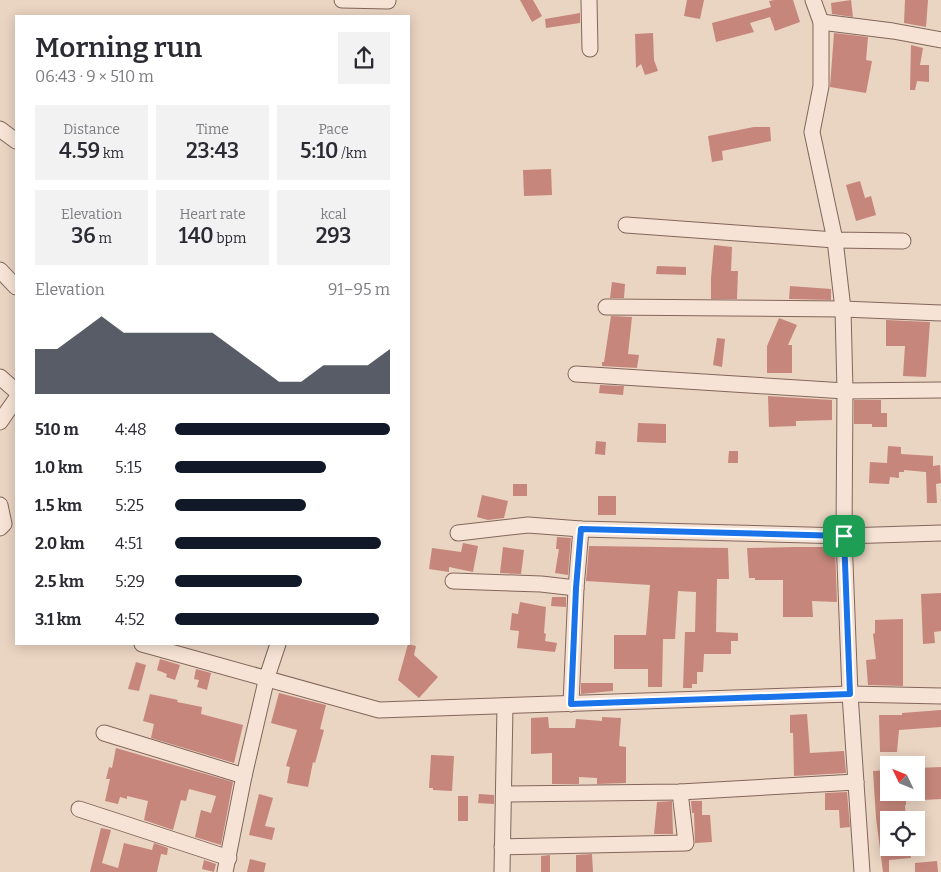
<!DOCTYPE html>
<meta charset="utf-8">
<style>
body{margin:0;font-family:Bitter,serif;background:#f2f2f3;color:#2b2b33;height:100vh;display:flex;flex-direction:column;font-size:19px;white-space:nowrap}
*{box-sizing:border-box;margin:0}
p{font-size:16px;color:#7c7c81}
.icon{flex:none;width:28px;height:28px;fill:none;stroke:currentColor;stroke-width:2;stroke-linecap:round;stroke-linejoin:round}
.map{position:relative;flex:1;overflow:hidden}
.side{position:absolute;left:15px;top:15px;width:395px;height:630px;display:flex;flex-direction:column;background:#fff;border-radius:0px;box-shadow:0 2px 12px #0003}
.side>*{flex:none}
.needle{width:32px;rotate:313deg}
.tools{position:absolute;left:880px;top:756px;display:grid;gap:10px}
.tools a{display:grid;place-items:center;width:45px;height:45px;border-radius:0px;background:#fff;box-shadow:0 2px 12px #0003;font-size:25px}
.pin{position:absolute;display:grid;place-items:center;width:42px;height:42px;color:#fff;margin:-21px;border-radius:10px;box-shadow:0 2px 8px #0006}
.round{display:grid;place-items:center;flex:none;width:52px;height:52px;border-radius:0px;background:#f2f2f3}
.summary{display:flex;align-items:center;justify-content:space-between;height:85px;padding:0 20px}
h1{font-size:28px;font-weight:600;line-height:38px}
.figures{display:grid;grid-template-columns:repeat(3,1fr);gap:8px;height:85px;padding:5px 20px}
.figures div{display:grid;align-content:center;border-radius:0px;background:#f2f2f3;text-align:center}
.figures b{font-size:21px;font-weight:600}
.figures small{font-size:14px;font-weight:400}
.figures p{font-size:14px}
.chart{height:140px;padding:10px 20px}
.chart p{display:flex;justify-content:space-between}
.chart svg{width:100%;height:90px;margin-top:5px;fill:#111827;opacity:.7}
ul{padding:0 20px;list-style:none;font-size:16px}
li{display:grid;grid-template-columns:80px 60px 1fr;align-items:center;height:38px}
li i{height:12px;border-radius:6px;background:#111827}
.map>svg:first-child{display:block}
</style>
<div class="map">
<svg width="941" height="872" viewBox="0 0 941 872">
<rect width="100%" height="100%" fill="#ead4c2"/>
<g fill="#c6867b">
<polygon points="520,0 533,0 542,16 532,22"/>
<polygon points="687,0 704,0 700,19 684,16"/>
<polygon points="774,0 793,0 800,22 775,31 770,17 750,23 754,32 716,42 712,23 771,7 769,1"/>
<polygon points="851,0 853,17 832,14 831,3"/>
<polygon points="905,0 928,0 926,27 904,23"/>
<polygon points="580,13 580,23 546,28 545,19"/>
<polygon points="653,33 654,60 658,71 645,75 641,64 636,68 635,34"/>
<polygon points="834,33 868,37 866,60 872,61 866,93 830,87"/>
<polygon points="911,45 923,48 920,65 929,65 929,82 917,81 915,90 910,90"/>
<polygon points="754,127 770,127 771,141 722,151 723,160 712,162 708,136"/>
<polygon points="551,169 552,195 524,196 523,170"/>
<polygon points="860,181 865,198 871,196 876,215 856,221 846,185"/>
<polygon points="714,245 732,247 731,271 738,271 737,299 711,299 711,278"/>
<polygon points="657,266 686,267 686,275 656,274"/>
<polygon points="612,282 625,284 624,298 610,298"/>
<polygon points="790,286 831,289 831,300 789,299"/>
<polygon points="611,316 632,317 628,354 639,355 637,368 602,366 602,362 604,362"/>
<polygon points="779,318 797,325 788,345 792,345 792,373 767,373 767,346"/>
<polygon points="886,320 930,322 926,377 903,376 905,346 886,346"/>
<polygon points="717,338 725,339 722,367 713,365"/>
<polygon points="600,385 624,386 623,395 599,393"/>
<polygon points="768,396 832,400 832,420 796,421 796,426 769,427"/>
<polygon points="854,400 881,400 881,413 887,413 887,427 872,427 872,424 854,424"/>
<polygon points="638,423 666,424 666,443 637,442"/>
<polygon points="596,441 606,442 605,455 595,454"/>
<polygon points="888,446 901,447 901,454 933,456 933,466 940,465 941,483 936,484 937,503 927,503 926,472 904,470 904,472 899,472 899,478 890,477 889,484 869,483 870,462 887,463"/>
<polygon points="729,451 738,451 738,463 728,463"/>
<rect x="513" y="484" width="14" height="12"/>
<polygon points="482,495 508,501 504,518 488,520 477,517"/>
<rect x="598" y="496" width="18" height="19"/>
<polygon points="557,537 571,538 568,575 555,573 559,549 556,549"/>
<polygon points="463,543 478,546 473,572 449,567 449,572 429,569 432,548 461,552"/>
<polygon points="589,546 728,548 729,579 717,579 716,632 738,633 738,641 731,641 731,654 704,654 703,672 697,672 697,684 692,684 692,688 683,688 685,632 695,632 696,592 678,591 675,639 663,639 662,687 648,687 648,669 614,669 614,635 646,635 650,585 586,581"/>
<polygon points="503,547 524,550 521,574 500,573"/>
<polygon points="796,547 835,547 837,602 812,601 813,617 783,617 783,580 755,580 755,578 749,578 747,548"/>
<polygon points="941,593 941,631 934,632 935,643 923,644 921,594"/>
<polygon points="552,597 566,597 566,607 551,606"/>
<polygon points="520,602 546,607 544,633 546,634 545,641 557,643 555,652 517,648 519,631 510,630 512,613 518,614"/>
<polygon points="903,619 903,686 868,685 866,660 876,659 873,634 875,633 875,620"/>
<polygon points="408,644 416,646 414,655 438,677 419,698 398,680"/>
<polygon points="160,659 180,665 175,680 166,677 167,674 157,670"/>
<polygon points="136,662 146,665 139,691 128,689"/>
<polygon points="196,669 211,673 207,690 197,687 199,680 194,679"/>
<polygon points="581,683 613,683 613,691 581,694"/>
<polygon points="279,693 326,705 320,729 324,730 315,763 313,762 308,787 287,783 290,767 286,766 297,730 271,723"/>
<polygon points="150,694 178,700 177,702 202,707 201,714 243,725 234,763 151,738 154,724 143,721"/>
<polygon points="941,710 941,727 899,730 897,752 880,752 879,715 902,715 902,713"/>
<polygon points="807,714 810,753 844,751 846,773 794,776 793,733 790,733 790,715"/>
<polygon points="548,717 549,728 575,728 576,719 602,721 602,717 621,718 619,746 626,747 626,783 597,784 597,778 579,777 579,784 552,784 552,753 531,754 531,718"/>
<polygon points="116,748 233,782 221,845 195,837 201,810 211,813 216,796 189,789 186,801 181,800 173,830 144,820 148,801 127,796 127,799 120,797 118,804 105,801 110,779 106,779 109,767 112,768"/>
<polygon points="431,755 454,756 452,791 433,790 433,788 429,788"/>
<polygon points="941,767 941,799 906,801 906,805 905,805 906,820 889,820 889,848 909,848 911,858 889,860 889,872 883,872 876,818 873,771 889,770 889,792 918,792 917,768"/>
<polygon points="847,792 850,827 840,828 839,810 825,810 825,793"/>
<polygon points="259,794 273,798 265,826 275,828 272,840 249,835"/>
<polygon points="479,794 494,795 494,804 478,803"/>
<rect x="458" y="796" width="10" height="25"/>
<polygon points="672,801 673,834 654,834 657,802"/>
<polygon points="691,801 702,801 702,815 710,815 712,842 695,843 694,813 692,813"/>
<polygon points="101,828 111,830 102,863 118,868 124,843 152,850 154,843 168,848 167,855 161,854 157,872 90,872"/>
<polygon points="592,854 593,872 576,872 576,855"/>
<polygon points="550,855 550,872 541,872 541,856"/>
<polygon points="250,859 266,863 264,872 247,872"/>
<polygon points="204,860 216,864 214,872 202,869"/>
<polygon points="937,861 938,872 915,872 915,863"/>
</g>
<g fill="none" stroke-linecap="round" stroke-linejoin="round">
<g stroke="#83665b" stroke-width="17">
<g id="minor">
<polyline points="342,0 388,1"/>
<polyline points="589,0 590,49"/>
<polyline points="813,0 821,22 821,86 812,132 835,240 843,309 845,391 844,536 850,694 862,872"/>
<polyline points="821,22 893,31 941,40"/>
<polyline points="0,129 16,141"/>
<polyline points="626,225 835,240 903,241"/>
<polyline points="0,270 16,287"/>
<polyline points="606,307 843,309 941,313"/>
<polyline points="576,374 845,391 941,390"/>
<polyline points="0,377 16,391"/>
<polyline points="0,422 16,399"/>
<polyline points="0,505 4,524 0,528"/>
<polyline points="458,533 528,525 581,529 844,536 941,533"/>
<polyline points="453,581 541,584 576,588"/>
<polyline points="142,644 379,710 850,694 941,696"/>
<polyline points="571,704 576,588 581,529"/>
<polyline points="104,733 244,776"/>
<polyline points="505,794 680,792 856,782"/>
<polyline points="79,809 229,858"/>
<polyline points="502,847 686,843 680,792"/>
<polyline points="225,872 244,776 267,677 278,644"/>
<polyline points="502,872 505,706"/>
</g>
</g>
<use href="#minor" stroke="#f6e3d5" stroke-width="15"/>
</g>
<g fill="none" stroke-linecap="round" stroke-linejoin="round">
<g stroke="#fff" stroke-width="10">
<polygon id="route" points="581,529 844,536 850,694 571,704 576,588"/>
</g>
<use href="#route" stroke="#1a73e8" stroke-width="6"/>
</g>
</svg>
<div class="tools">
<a><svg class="needle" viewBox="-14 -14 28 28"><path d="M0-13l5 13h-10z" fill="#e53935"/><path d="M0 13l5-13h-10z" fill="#7c7c81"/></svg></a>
<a><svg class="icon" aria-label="locate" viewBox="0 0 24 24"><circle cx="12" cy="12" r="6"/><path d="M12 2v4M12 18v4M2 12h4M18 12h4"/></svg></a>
</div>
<div class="pin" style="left:844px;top:536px;background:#1e9e55"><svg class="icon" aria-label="arrive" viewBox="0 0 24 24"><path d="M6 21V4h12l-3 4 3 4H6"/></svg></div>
<section class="side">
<div class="summary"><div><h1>Morning run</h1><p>06:43 · 9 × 510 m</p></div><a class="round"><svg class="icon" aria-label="share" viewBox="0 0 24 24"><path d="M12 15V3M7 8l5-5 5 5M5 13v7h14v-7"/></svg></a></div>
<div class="figures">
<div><p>Distance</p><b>4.59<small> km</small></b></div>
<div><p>Time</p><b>23:43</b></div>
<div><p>Pace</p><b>5:10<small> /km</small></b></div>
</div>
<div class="figures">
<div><p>Elevation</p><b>36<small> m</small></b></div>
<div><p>Heart rate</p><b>140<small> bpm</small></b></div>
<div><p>kcal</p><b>293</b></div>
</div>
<div class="chart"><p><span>Elevation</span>91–95 m</p>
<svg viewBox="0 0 160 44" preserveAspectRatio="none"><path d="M0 44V22L10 22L20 14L30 6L40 14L50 14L60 14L70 14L80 14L90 22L100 30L110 38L120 38L130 30L140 30L150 30L160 22V44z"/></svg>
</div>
<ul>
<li><b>510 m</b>4:48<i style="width:100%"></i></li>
<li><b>1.0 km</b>5:15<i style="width:70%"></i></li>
<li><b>1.5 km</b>5:25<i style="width:61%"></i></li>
<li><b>2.0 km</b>4:51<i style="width:96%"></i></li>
<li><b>2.5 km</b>5:29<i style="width:59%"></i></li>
<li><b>3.1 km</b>4:52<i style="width:95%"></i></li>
</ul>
</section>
</div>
